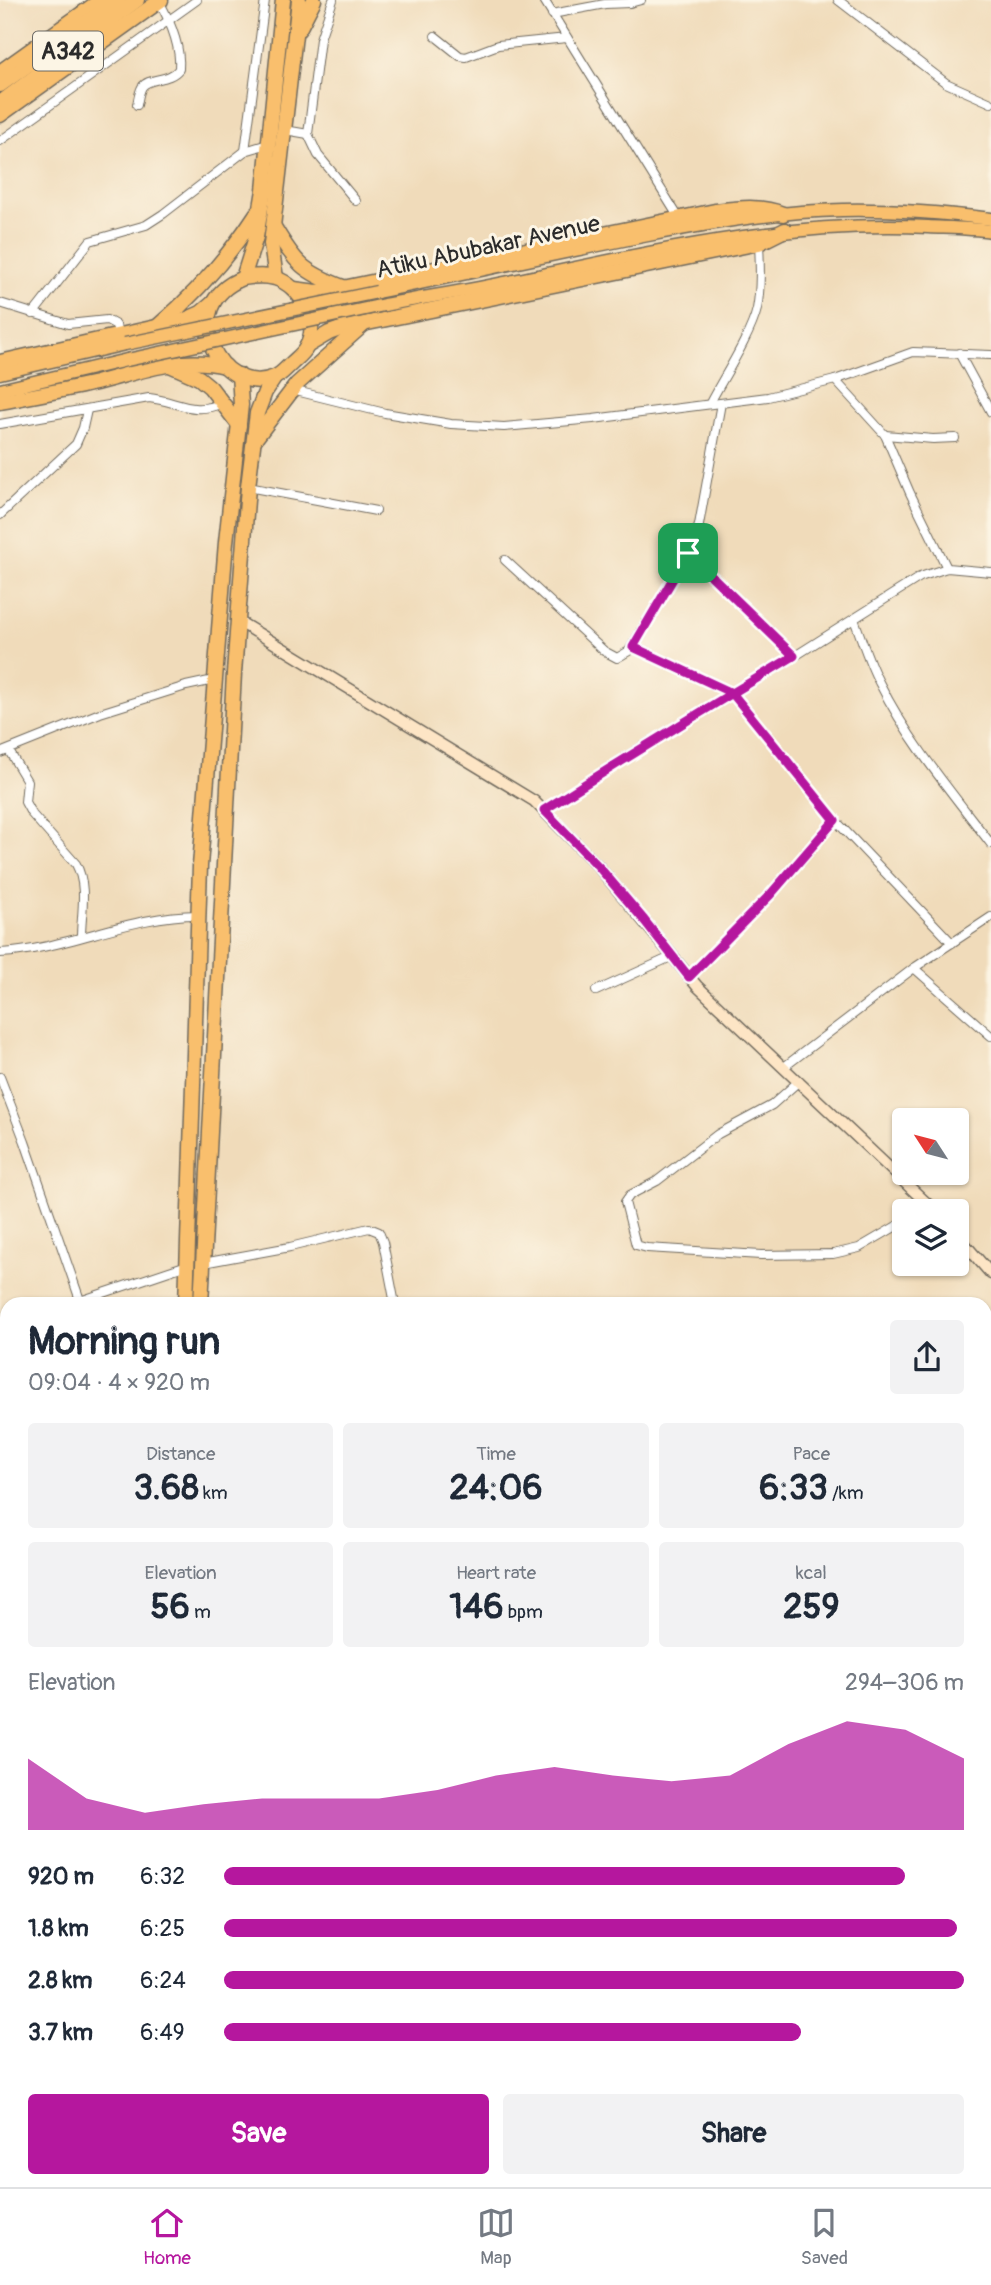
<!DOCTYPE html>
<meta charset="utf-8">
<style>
body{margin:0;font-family:Pangolin,sans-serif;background:#f2f2f3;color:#1f2937;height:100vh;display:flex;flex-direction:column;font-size:26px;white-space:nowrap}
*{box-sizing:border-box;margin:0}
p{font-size:23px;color:#747a83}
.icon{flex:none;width:38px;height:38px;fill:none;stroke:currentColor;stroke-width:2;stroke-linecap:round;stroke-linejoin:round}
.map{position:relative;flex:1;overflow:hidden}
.panel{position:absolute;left:0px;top:1297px;width:992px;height:891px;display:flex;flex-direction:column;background:#fff;border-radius:21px 21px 0 0;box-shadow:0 2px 5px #0004}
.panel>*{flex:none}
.needle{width:46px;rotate:306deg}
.controls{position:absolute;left:892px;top:1108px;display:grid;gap:14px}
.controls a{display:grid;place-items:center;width:77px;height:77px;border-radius:7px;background:#fff;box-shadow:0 2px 5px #0004;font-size:35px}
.pin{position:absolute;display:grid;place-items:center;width:60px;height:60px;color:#fff;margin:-30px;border-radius:14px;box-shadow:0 4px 10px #0006}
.round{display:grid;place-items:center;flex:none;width:74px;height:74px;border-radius:7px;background:#f2f2f3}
.head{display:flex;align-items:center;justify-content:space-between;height:119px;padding:0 28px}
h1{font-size:38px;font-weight:700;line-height:52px}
.metrics{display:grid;grid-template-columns:repeat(3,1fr);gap:10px;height:119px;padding:7px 28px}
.metrics div{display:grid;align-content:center;border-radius:7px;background:#f2f2f3;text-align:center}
.metrics b{font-size:35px;font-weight:700}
.metrics small{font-size:19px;font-weight:400}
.metrics p{font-size:19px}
.chart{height:196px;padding:14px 28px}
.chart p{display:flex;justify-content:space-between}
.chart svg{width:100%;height:126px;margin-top:7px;fill:#b5179e;opacity:.7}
.cta{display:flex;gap:14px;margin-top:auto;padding:14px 28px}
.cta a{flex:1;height:80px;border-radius:7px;background:#b5179e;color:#fff;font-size:28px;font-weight:700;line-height:80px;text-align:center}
.cta a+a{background:#f2f2f3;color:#1f2937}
ul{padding:0 28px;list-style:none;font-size:23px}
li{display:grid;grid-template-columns:112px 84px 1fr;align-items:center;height:52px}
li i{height:18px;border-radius:9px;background:#b5179e}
.menu{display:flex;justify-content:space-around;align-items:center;height:98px;border-top:2px solid #e0e1e3;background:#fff;font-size:19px;color:#747a83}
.menu a{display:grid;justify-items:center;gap:4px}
.menu .on{color:#b5179e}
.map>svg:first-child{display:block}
</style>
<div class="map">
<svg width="991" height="2187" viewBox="0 0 991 2187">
<rect width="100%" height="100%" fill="#fcf5e5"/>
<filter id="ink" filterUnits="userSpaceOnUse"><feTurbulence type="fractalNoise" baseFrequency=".0143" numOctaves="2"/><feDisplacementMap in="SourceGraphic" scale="14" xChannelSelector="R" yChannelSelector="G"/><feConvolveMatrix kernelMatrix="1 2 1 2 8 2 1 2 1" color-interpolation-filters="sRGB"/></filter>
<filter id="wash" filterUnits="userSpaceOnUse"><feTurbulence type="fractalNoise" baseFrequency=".00686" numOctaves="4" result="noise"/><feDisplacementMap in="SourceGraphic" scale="28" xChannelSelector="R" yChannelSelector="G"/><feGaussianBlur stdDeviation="1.57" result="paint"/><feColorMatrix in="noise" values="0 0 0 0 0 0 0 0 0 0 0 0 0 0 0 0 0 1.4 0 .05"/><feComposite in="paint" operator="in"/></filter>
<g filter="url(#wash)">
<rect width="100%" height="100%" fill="#f0dbba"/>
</g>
<g filter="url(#ink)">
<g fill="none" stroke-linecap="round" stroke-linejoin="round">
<g stroke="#70695d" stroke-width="10">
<g id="street">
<polyline points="333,0 320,39 308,134 318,155 356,201"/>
<polyline points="544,0 679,218"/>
<polyline points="838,0 946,83 991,103"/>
<polyline points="552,14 605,4 630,3 641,0"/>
<polyline points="435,36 460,56 466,57 498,45 567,38"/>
<path d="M137,105C138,100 139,92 142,87C149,77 169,82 179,69C181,46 170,21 159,1"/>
<polyline points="285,130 308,134"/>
<polyline points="0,141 197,0"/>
<polyline points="245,151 265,0"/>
<polyline points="0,303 68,324 107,320 116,325 118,335"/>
<polyline points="33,314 90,241 146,225 163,214 245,151 268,144"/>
<polyline points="959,353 991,412"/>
<polyline points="835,380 885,435 910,493 947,568"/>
<polyline points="292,390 385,413 451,424 504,427 593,419 768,397 835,380 913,352 991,355"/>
<path d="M710,403C723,378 751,335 757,309C761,287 760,265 759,243"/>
<path d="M0,424L149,398C178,401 192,416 223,403"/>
<polyline points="885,435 933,439 955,438"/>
<polyline points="248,487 376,511"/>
<polyline points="0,515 76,444 83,428 87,410"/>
<polyline points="689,553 795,656"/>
<polyline points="505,560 604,651 617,658 629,651 689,553 699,525 721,403"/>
<path d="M854,619C862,640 869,664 880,684C909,742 952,793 991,844"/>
<polyline points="633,647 732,693 835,820 952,943"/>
<path d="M9,751L27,781L25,802L31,813L76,864C88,886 81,914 81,937"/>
<polyline points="0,753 100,713 186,686 214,680"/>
<polyline points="544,810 642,747 795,656 920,577 947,568 991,572"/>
<path d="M0,953C68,949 130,915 198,915"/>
<polyline points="914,968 991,1036"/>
<polyline points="689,977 770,895 835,820"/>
<polyline points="596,991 673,956"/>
<polyline points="784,1067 914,968 991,917"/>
<polyline points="0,1077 25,1142 80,1300"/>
<polyline points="799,1081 772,1105 718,1134 657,1181 630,1195 625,1202 636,1245 647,1248 761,1255 833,1254 859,1248 905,1221"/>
<polyline points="916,1211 926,1201"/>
<polyline points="203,1263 290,1247 369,1228 379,1232 383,1242 395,1304"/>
<polyline points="71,1304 187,1265"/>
<polyline points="2,1332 7,1347"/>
<polyline points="985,1784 991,1783"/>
<polyline points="985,1889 991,1889"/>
<polyline points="6,1895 7,1880"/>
<polyline points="985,2104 991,2102"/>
<polyline points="985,2122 991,2131"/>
<polyline points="450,2180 488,2187"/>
<polyline points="661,2180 667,2187"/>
<polyline points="638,2187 641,2180"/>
<polyline points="778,2187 794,2180"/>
</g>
</g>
<g stroke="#70695d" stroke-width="13">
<g id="secondary">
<polyline points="238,621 534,801 598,866 697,986 935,1211"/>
<polyline points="957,1235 991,1274"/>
</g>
</g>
<g stroke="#70695d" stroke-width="15">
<g id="primary">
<path d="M377,292C468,273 557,253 648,235C712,223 777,211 843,210C892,209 942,213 991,219"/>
<path d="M384,305C425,297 467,291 509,282C649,253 782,220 928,227C949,228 970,228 991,231"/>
<polyline points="0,373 125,344"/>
<polyline points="0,390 127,360"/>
</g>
</g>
<g stroke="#70695d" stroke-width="17">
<g id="highway">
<polyline points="299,29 314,0"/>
<polyline points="0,72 101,0"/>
<polyline points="0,85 118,0"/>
<polyline points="0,103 137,0"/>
<polyline points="0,115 161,0"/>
<path d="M274,227C296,264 303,272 343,287"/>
<path d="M243,278C254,276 264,275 275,278C301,286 321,322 306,348C303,354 297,358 292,363C286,368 282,374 275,377C220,400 173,306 243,278L256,237L264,190L283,0"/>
<polyline points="276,278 271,244 299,0"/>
<path d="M294,289L317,292L338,289L715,211C739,208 759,205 783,214"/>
<path d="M158,326C198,292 229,256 257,213"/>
<polyline points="307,346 329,333 343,328 759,243 785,230"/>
<polyline points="0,362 183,321 201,313 213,303"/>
<polyline points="170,365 199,378 210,387 239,425"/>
<path d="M0,402C32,396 65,390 96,383C139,372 180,355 225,366"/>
<polyline points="255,439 297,384 363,325"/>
<polyline points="186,1304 200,866 226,542 241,405 239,375"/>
<polyline points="201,1304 234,673 248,487 257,413 265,392 275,377"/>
<polyline points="135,2187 136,2180"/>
<polyline points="154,2187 154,2180"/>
</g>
</g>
<use href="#street" stroke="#fff" stroke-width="8"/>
<use href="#secondary" stroke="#fde5c5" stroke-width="10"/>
<use href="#primary" stroke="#f9bf6d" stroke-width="12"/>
<use href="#highway" stroke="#f9bf6d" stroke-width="14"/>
<g stroke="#70695d" stroke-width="15" stroke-linecap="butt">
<g id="primary-bridge">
<polyline points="125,344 377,292"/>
<polyline points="127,360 384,305"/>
</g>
</g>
<use href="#primary-bridge" stroke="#f9bf6d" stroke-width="12"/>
</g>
</g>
<g fill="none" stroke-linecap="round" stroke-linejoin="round" filter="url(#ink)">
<g stroke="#fff" stroke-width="14">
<path id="route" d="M688,553L633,647L732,693L835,820L770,895L689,977L644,920L598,866L544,810C627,757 710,706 794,656L688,553"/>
</g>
<use href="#route" stroke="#b5179e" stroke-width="9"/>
</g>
<g text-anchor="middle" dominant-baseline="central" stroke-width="6" stroke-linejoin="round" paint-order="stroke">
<rect fill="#fcf5e5" stroke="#6a6863" stroke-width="2" x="33" y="31.5" width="70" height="39" rx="5"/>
<g font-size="23" font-weight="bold" fill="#2b2b2b">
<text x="68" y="51">A342</text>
</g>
<g font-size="24" fill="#2b2b2b" stroke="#fcf5e5">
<text transform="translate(488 247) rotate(-12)">Atiku Abubakar Avenue</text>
</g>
</g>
</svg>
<div class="controls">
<a><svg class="needle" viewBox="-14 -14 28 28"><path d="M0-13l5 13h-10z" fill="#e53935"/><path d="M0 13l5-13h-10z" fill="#747a83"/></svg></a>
<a><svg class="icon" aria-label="layers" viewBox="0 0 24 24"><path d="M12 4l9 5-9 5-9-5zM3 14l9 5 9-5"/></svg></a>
</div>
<div class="pin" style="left:688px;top:553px;background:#1e9e55"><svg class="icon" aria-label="arrive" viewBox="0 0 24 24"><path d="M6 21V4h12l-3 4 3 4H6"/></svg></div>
<section class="panel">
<div class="head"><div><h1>Morning run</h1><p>09:04 · 4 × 920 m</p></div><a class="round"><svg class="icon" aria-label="share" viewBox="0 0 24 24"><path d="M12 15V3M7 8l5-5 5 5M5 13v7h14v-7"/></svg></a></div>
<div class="metrics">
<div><p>Distance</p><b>3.68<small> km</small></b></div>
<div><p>Time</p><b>24:06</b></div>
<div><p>Pace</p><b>6:33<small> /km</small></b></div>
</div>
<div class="metrics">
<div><p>Elevation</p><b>56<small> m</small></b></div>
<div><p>Heart rate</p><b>146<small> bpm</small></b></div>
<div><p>kcal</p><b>259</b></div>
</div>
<div class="chart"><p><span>Elevation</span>294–306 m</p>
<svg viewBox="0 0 160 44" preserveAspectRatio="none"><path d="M0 44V19L10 33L20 38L30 35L40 33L50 33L60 33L70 30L80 25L90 22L100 25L110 27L120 25L130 14L140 6L150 9L160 19V44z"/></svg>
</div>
<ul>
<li><b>920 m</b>6:32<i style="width:92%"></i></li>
<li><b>1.8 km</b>6:25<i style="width:99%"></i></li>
<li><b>2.8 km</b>6:24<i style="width:100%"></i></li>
<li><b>3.7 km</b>6:49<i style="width:78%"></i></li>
</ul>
<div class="cta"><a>Save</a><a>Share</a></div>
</section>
</div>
<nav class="menu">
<a class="on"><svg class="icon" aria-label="home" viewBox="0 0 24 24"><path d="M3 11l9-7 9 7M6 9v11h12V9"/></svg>Home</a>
<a><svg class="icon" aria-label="map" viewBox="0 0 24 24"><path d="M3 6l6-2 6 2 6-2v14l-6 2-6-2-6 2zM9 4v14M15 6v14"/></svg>Map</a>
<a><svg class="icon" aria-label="saved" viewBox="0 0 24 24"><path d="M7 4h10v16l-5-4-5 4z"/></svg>Saved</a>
</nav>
